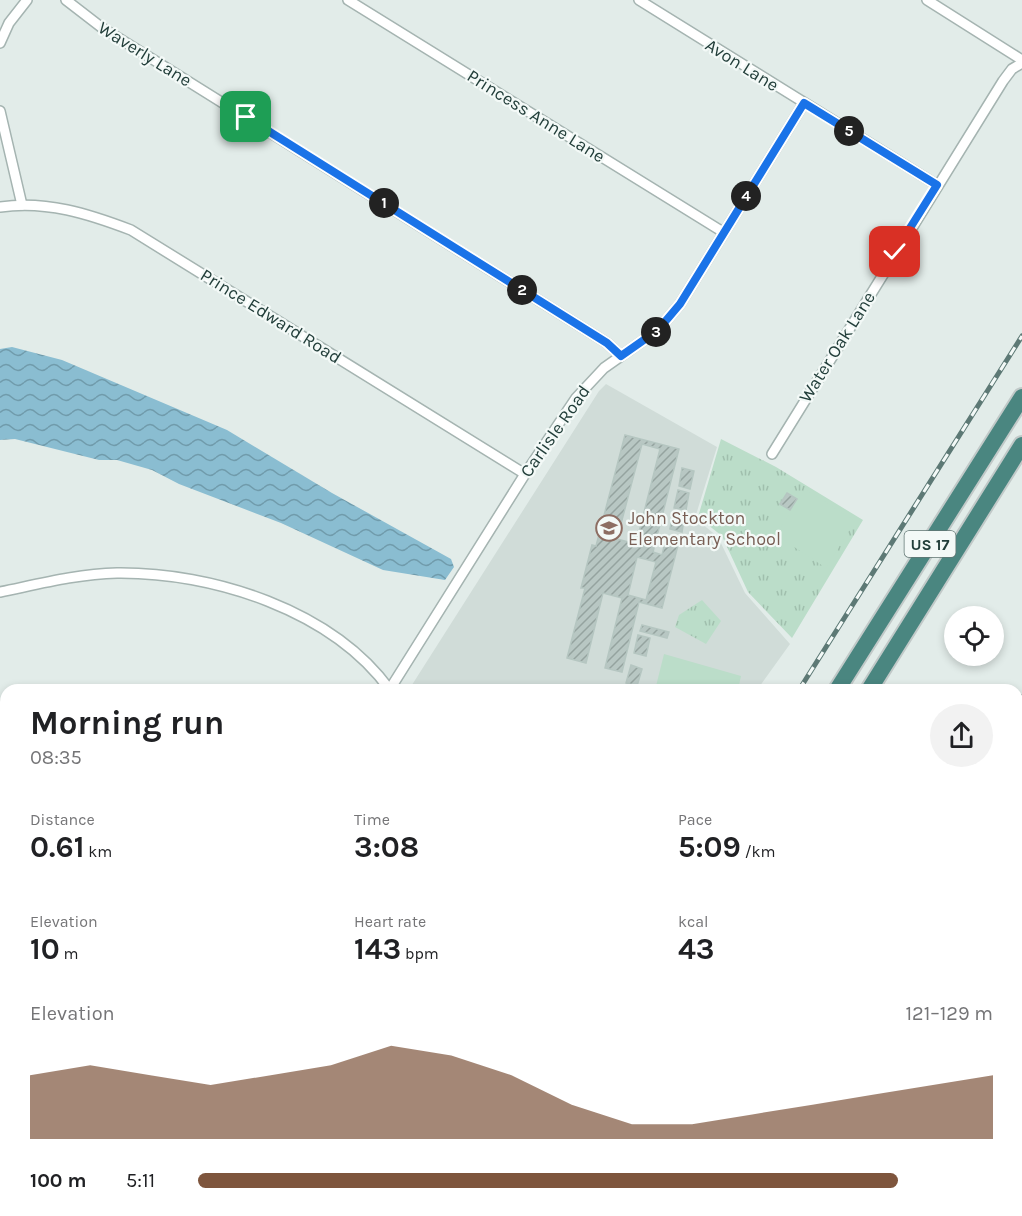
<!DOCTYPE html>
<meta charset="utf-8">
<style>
body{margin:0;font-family:Karla,sans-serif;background:#f2f2f2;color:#202124;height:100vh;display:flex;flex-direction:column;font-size:22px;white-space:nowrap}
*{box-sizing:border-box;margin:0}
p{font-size:20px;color:#757577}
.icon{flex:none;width:33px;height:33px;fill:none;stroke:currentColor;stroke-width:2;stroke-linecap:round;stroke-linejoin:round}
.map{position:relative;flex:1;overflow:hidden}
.drawer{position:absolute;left:0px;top:684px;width:1023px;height:532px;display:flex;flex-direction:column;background:#fff;border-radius:18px 18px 0 0;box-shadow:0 3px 9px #0003}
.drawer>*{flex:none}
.controls{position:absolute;left:944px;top:606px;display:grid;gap:12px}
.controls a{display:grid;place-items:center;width:60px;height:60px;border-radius:50%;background:#fff;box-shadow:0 3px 9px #0003;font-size:30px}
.pin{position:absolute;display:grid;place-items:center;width:51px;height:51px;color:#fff;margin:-26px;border-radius:12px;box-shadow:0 3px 9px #0006}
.km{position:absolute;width:30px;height:30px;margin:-15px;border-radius:50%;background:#222;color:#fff;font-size:16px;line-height:30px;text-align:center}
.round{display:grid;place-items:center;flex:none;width:63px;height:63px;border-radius:32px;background:#f2f2f2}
.head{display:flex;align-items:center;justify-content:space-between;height:102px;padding:0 30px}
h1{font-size:33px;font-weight:700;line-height:45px}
.stats{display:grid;grid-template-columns:repeat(3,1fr);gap:9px;height:102px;padding:6px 30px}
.stats div{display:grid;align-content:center}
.stats b{font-size:30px;font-weight:700}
.stats small{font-size:16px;font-weight:400}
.stats p{font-size:16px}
.chart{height:168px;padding:12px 30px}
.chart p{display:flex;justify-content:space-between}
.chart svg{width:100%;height:108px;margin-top:6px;fill:#7e553d;opacity:.7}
ul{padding:0 30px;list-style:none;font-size:20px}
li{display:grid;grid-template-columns:96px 72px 1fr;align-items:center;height:45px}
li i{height:15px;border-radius:8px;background:#7e553d}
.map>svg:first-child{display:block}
</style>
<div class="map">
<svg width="1022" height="1216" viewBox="0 0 1022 1216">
<defs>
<pattern id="park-tufts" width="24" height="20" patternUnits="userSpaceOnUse" patternTransform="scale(1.5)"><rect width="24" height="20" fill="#bbddc9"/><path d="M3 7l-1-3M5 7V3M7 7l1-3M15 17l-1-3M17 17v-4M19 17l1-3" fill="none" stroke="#a0bfad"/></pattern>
<pattern id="water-waves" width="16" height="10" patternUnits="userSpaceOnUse" patternTransform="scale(1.5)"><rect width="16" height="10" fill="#8abdd1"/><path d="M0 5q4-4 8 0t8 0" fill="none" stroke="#709bab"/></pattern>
<pattern id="building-hatch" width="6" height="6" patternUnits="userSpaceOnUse" patternTransform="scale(1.5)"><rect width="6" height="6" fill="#b8c7c3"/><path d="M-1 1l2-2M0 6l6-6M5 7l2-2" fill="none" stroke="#95a39f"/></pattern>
</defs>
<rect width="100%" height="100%" fill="#e2ece9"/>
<polygon fill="#d0dcd8" points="606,384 717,447 695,518 718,537 745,593 790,644 757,690 412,690 410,688 599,391"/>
<g fill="url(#park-tufts)">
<polygon points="721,439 776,467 863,520 792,638 748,592 722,536 698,517"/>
<polygon points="702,600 721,621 706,644 675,627 679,615"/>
</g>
<g fill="#bbddc9">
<polygon points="805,489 855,521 826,568 776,535"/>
<polygon points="664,654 741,676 738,690 655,690"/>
</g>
<polygon fill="url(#water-waves)" points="12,347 62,360 227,430 332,493 451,559 454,567 445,580 383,570 281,523 179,484 152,470 117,460 99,460 15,439 0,440 0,349"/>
<g fill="url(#building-hatch)" stroke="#b5c6c1" stroke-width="1.5" fill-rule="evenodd">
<path d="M625,435L679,449L653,552L662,555L666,538L679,541L662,608L639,602L622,672L605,668L622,598L603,593L586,663L567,658L585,588H581L592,545L596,546ZM642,444L660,449L636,544L617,539ZM637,557L656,562L646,600L628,595Z"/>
<polygon points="682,468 694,471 690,489 679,486"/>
<polygon points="678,490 689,493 686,510 674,508"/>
<polygon points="787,493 797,499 790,510 780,504"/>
<polygon points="673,512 685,514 682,532 670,529"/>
<polygon points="642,625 669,632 667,638 640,631"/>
<polygon points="638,635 650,638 646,656 634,653"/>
<polygon points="631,665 642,669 637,686 626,683"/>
</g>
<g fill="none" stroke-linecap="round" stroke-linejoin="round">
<g stroke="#a5b4b1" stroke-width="12">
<g id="minor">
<polyline points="66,0 101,27 607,343 621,356"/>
<polyline points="348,0 723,232"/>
<polyline points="639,0 937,185"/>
<polyline points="927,0 1022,60"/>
<polyline points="0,43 9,23 27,0"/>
<polyline points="0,111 22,205"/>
<path d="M0,207C46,200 89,214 131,230L525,474"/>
<polyline points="772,454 1003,81 1012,69 1022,63"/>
<path d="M0,592C39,584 77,574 117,573C213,572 332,610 390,690"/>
<polyline points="390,689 525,474 576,398 604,368 658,330 680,304 804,103"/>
<polyline points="1017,703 1022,700"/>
<polyline points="1017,732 1022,754"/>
<polyline points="0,751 6,750"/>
<polyline points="0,814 6,841"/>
<polyline points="1017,914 1022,913"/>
<polyline points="1017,1078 1022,1077"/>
<polyline points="0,1111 6,1108"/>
<polyline points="786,1210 787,1216"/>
<polyline points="422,1216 446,1210"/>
</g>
</g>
<g stroke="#c1c9c8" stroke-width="20">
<g id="trunk">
<polyline points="837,690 1022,397"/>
<polyline points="869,690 1022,445"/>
<polyline points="213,1216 225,1210"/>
<polyline points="275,1216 287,1210"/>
</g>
</g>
<use href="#minor" stroke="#fff" stroke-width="9"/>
<use href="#trunk" stroke="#4a8680" stroke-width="16"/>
<g stroke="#5d7975" stroke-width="5">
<g id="rail">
<polyline points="799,690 1022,336"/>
<polyline points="136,1216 148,1210"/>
</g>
</g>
<use href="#rail" stroke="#f3f9f7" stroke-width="3" stroke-dasharray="9" stroke-linecap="butt"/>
</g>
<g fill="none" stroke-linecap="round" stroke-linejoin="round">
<g stroke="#fff" stroke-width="12">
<polyline id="route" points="246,117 607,343 621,356 658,330 680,304 804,103 937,185 895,252"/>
</g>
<use href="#route" stroke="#1a73e8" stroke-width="8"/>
</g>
<defs>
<g id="school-ring" transform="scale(1.35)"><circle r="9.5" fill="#f3f9f7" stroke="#8d6e63" stroke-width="1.5"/><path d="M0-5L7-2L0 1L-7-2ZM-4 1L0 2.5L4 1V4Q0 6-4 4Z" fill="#8d6e63"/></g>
</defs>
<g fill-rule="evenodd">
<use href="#school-ring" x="609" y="528"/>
</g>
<g text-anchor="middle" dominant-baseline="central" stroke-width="4.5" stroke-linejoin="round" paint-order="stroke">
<rect fill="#f3f9f7" stroke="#617673" stroke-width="1.5" x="904.5" y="531" width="51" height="26" rx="4.5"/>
<g font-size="16" font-weight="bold" fill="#223e3a">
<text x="930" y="544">US 17</text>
</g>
<g font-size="18" fill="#223e3a" stroke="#f3f9f7">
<text transform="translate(145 54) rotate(32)">Waverly Lane</text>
<text transform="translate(742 65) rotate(32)">Avon Lane</text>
<text transform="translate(536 116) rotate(32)">Princess Anne Lane</text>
<text transform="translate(271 316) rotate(32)">Prince Edward Road</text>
<text transform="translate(837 347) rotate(-58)">Water Oak Lane</text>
<text transform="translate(555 431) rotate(-55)">Carlisle Road</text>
</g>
<g font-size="18" fill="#785e54" stroke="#f3f9f7" text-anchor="start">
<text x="628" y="518">John Stockton<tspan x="628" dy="21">Elementary School</tspan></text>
</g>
</g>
</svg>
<div class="controls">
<a><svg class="icon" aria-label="locate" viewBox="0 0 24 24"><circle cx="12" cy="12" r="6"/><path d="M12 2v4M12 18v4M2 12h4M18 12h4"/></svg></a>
</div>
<div class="pin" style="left:246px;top:117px;background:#1e9e55"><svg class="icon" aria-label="arrive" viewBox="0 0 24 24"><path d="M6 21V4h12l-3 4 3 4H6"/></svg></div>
<div class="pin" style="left:895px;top:252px;background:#d93025"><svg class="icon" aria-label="check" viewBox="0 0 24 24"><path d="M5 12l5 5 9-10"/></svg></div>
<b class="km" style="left:384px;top:203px">1</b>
<b class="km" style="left:522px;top:290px">2</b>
<b class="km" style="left:656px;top:332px">3</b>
<b class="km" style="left:746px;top:196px">4</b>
<b class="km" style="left:849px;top:131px">5</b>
<section class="drawer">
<div class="head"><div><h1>Morning run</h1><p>08:35</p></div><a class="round"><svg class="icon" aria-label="share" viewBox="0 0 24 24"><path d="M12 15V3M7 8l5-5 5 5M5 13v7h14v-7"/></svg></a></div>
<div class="stats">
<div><p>Distance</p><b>0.61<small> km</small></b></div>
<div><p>Time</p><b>3:08</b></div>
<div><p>Pace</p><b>5:09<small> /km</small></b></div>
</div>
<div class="stats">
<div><p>Elevation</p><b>10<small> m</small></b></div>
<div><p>Heart rate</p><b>143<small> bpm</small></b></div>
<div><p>kcal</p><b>43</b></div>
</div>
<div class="chart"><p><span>Elevation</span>121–129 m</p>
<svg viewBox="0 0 160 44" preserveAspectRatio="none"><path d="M0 44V18L10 14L20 18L30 22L40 18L50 14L60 6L70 10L80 18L90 30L100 38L110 38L120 34L130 30L140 26L150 22L160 18V44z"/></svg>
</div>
<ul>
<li><b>100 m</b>5:11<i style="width:88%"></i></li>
</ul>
</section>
</div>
